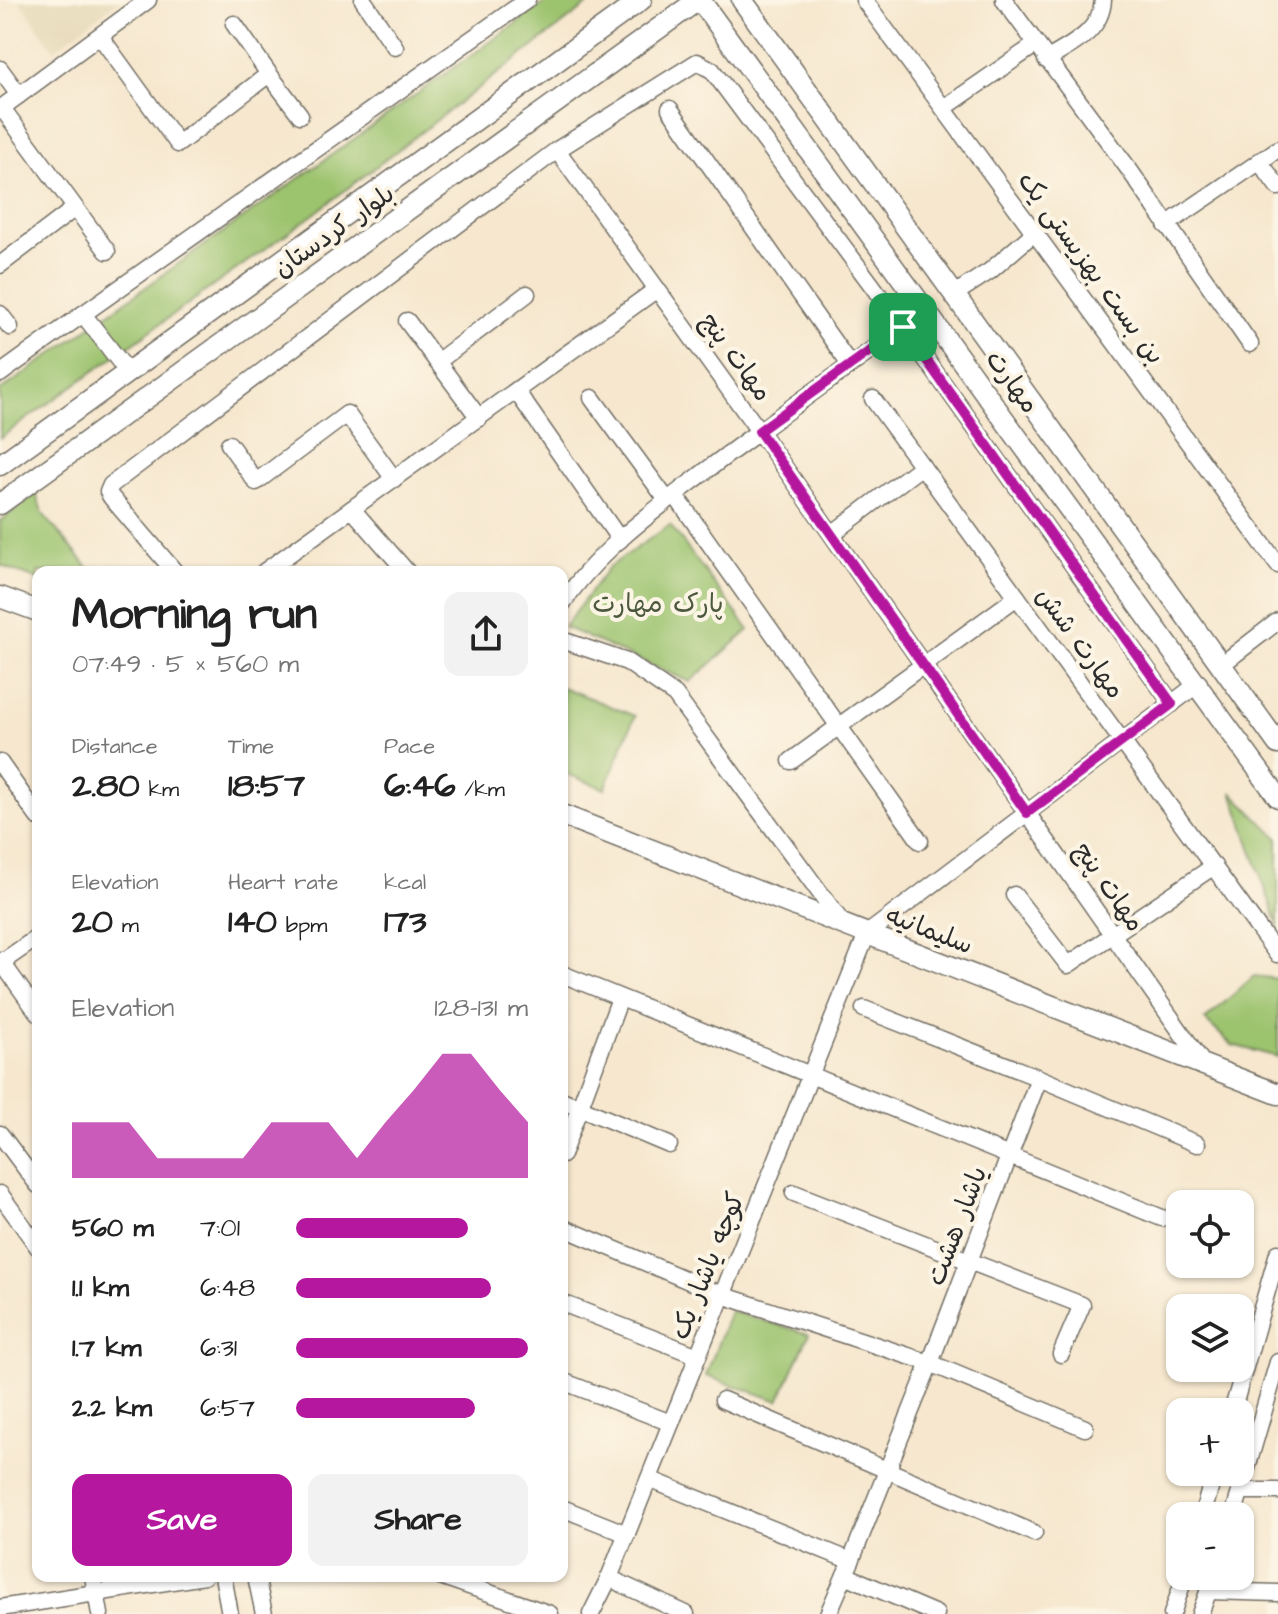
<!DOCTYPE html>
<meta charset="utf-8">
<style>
body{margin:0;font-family:"Architects Daughter","Playpen Sans Arabic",sans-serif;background:#f2f2f2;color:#222;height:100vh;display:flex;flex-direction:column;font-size:30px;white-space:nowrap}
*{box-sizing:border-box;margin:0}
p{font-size:26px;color:#767676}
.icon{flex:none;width:44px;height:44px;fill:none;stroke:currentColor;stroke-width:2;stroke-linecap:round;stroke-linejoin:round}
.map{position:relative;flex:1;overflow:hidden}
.details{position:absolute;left:32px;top:566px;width:536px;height:1016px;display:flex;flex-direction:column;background:#fff;border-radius:16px;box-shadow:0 2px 6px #0004}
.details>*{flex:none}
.fabs{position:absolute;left:1166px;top:1190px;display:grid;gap:16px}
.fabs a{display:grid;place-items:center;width:88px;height:88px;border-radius:16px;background:#fff;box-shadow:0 2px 6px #0004;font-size:40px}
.pin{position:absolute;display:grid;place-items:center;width:68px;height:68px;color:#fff;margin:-34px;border-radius:16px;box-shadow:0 4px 12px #0006}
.round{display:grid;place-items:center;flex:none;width:84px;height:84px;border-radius:16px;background:#f2f2f2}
.overview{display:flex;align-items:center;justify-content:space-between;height:136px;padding:0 40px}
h1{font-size:44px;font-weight:800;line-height:60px}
.figures{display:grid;grid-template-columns:repeat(3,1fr);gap:12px;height:136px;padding:8px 40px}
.figures div{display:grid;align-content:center}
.figures b{font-size:34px;font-weight:800}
.figures small{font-size:22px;font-weight:400}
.figures p{font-size:22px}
.chart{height:224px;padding:16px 40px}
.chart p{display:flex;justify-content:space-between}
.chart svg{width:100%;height:144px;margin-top:8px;fill:#b5179e;opacity:.7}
.primary-button{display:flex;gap:16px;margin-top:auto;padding:16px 40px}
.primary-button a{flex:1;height:92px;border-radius:16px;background:#b5179e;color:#fff;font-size:32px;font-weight:800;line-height:92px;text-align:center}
.primary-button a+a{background:#f2f2f2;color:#222}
ul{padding:0 40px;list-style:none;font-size:26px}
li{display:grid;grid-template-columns:128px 96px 1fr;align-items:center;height:60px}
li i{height:20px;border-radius:10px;background:#b5179e}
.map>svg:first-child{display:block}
</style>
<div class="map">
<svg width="1278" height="1614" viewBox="0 0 1278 1614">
<rect width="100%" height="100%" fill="#fcf5e5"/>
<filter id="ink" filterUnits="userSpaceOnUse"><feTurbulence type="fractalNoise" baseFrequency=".0125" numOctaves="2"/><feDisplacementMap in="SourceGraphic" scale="16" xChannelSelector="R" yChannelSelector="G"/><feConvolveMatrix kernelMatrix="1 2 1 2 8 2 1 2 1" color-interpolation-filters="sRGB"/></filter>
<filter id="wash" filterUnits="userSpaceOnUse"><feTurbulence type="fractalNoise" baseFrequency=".006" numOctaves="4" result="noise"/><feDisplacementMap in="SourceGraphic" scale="32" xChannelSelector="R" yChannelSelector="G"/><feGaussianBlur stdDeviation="1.8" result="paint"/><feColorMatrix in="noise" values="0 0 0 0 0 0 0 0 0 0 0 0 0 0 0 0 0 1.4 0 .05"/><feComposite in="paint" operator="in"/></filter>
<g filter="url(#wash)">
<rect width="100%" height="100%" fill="#f6e7ce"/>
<polygon fill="#e7daba" points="19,0 120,0 54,50"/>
<g fill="#9cc36e" stroke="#64774c" stroke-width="2">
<polygon points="549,0 594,0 310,217 0,438 0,391"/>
<polygon points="36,494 43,514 92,572 38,572 38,580 0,565 0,521"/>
<polygon points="670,525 749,630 690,682 564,627 609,567"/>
<polygon points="562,687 635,716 605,789 562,772"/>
<polygon points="1232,792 1278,838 1278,970 1277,923"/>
<polygon points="1254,976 1278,979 1278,1057 1232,1045 1205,1020"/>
<polygon points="730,1311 809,1334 779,1401 706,1376"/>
</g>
</g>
<g filter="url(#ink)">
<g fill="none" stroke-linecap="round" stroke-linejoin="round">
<g stroke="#726d64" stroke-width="19">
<g id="minor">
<polyline points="363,0 395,47"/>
<polyline points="864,0 1278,565"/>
<polyline points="1004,0 1128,168 1250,344"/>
<polyline points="234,24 269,74"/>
<polyline points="100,36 178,144 269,74 300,115"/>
<path d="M1046,60C1071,45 1101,32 1103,0"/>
<polyline points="0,69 19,95"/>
<polyline points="2,108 107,251"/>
<polyline points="944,108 1035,45"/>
<polyline points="0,109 148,0"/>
<polyline points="670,109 850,365"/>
<polyline points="557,150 759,431 1204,1065"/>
<polyline points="1259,161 1278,187"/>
<polyline points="1166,225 1278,149"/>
<polyline points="0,265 75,208"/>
<polyline points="953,295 990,271 1035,232"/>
<polyline points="0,314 10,327"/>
<polyline points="407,321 479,418"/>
<polyline points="437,362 527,294"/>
<polyline points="127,371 83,314 527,0"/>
<polyline points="0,374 83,314"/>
<polyline points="517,392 620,540"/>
<polyline points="592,398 667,500"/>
<polyline points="873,399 1277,954"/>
<polyline points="229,444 256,482 347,414 394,479"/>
<polyline points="675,495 920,841"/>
<polyline points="352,509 407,572"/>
<polyline points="832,534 922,466"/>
<polyline points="175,572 111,497 108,492 111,485 557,150 697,62 712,70 903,327 1172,704"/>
<polyline points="264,572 657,289"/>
<path d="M562,604C594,556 644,518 690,483C768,423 848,367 928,310"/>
<polyline points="562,640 627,662 675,695 843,924"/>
<polyline points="1221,665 1278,621"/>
<polyline points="791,761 1017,597"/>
<polyline points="0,763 38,817"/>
<polyline points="1014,895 1068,965 1214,866"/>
<polyline points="0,960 38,1013"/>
<polyline points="2,962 38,937"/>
<polyline points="562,974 1162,1218"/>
<polyline points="1039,1078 1197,1144"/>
<polyline points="562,1100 669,1145"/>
<polyline points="0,1134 38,1185"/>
<polyline points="562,1155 620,998"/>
<polyline points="794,1193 1082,1305 1061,1354"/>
<polyline points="0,1194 38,1247"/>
<polyline points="562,1227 722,1295 930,1363 1039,1078 864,1009"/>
<polyline points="562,1303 698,1356"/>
<polyline points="562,1381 671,1423"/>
<polyline points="723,1400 1034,1533"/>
<polyline points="1232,1412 1278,1253"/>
<polyline points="649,1479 851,1561 828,1614"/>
<polyline points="1240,1491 1278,1491"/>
<polyline points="562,1508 627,1534"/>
<polyline points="1202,1516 1215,1472"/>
<polyline points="1233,1516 1278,1362"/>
<polyline points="851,1561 930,1363 1085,1428"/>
<polyline points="845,1575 936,1614"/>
<polyline points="93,1576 100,1614"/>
<polyline points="223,1576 230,1614"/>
<polyline points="256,1576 264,1614"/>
<polyline points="440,1576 550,1614"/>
<polyline points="609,1578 686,1614"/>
<polyline points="1208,1591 1278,1593"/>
<polyline points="0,1608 204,1576"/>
<polyline points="591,1614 609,1578 867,934 1199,683"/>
<polyline points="1172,1614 1185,1576"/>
<polyline points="1200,1614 1214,1576"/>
</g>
</g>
<g stroke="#726d64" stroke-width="23">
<g id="major">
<polyline points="700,0 1278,797"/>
<polyline points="742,0 1278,744"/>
<polyline points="0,465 641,0"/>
<polyline points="0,504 698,0"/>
<polyline points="0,597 38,611"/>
<polyline points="562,815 1278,1094"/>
</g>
</g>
<use href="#minor" stroke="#fff" stroke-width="16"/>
<use href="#major" stroke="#fff" stroke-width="20"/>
</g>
</g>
<g fill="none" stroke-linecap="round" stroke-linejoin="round" filter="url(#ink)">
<g stroke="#fff" stroke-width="16">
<polygon id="route" points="903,327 1172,704 1027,813 759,431"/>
</g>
<use href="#route" stroke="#b5179e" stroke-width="10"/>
</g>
<g text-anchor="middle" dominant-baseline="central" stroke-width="8" stroke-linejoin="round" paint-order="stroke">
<g font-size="26" fill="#2b2b2b" stroke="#fcf5e5">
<text transform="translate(334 231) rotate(-35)">بلوار کردستان</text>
<text transform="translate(1091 268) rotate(54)">بن بست بهزیستی یک</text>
<text transform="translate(736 357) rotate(54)">مهات پنج</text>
<text transform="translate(1012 382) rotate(54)">مهارت</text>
<text transform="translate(1080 643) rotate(54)">مهارت شش</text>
<text transform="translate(1109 887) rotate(55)">مهات پنج</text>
<text transform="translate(929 930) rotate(21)">سلیمانیه</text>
<text transform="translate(957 1226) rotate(-69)">یاشار هشت</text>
<text transform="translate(708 1266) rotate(-68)">کوچه یاشار یک</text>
</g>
<g font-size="26" fill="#4d593f" stroke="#fcf5e5">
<text x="658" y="604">پارک مهارت</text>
</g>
</g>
</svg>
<div class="fabs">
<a><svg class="icon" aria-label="locate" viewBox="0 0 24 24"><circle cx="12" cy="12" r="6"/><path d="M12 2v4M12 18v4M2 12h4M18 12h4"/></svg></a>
<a><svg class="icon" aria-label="layers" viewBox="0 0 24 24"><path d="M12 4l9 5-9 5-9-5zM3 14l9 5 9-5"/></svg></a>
<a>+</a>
<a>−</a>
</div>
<div class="pin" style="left:903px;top:327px;background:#1e9e55"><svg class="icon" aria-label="arrive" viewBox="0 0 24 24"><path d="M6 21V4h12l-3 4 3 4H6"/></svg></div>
<section class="details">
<div class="overview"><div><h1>Morning run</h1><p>07:49 · 5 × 560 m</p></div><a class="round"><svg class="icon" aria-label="share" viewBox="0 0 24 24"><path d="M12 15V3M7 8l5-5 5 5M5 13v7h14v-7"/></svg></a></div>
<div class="figures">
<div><p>Distance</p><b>2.80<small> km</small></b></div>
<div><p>Time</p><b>18:57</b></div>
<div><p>Pace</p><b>6:46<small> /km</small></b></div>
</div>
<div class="figures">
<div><p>Elevation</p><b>20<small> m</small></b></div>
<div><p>Heart rate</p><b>140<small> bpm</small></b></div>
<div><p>kcal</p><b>173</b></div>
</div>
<div class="chart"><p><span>Elevation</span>128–131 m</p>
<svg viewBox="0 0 160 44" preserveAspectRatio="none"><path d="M0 44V27L10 27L20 27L30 38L40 38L50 38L60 38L70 27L80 27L90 27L100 38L110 27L120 17L130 6L140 6L150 17L160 27V44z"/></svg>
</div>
<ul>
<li><b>560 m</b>7:01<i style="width:74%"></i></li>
<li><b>1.1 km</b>6:48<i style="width:84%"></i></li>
<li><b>1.7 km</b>6:31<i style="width:100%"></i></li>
<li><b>2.2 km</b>6:57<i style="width:77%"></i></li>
</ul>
<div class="primary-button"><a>Save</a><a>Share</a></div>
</section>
</div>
